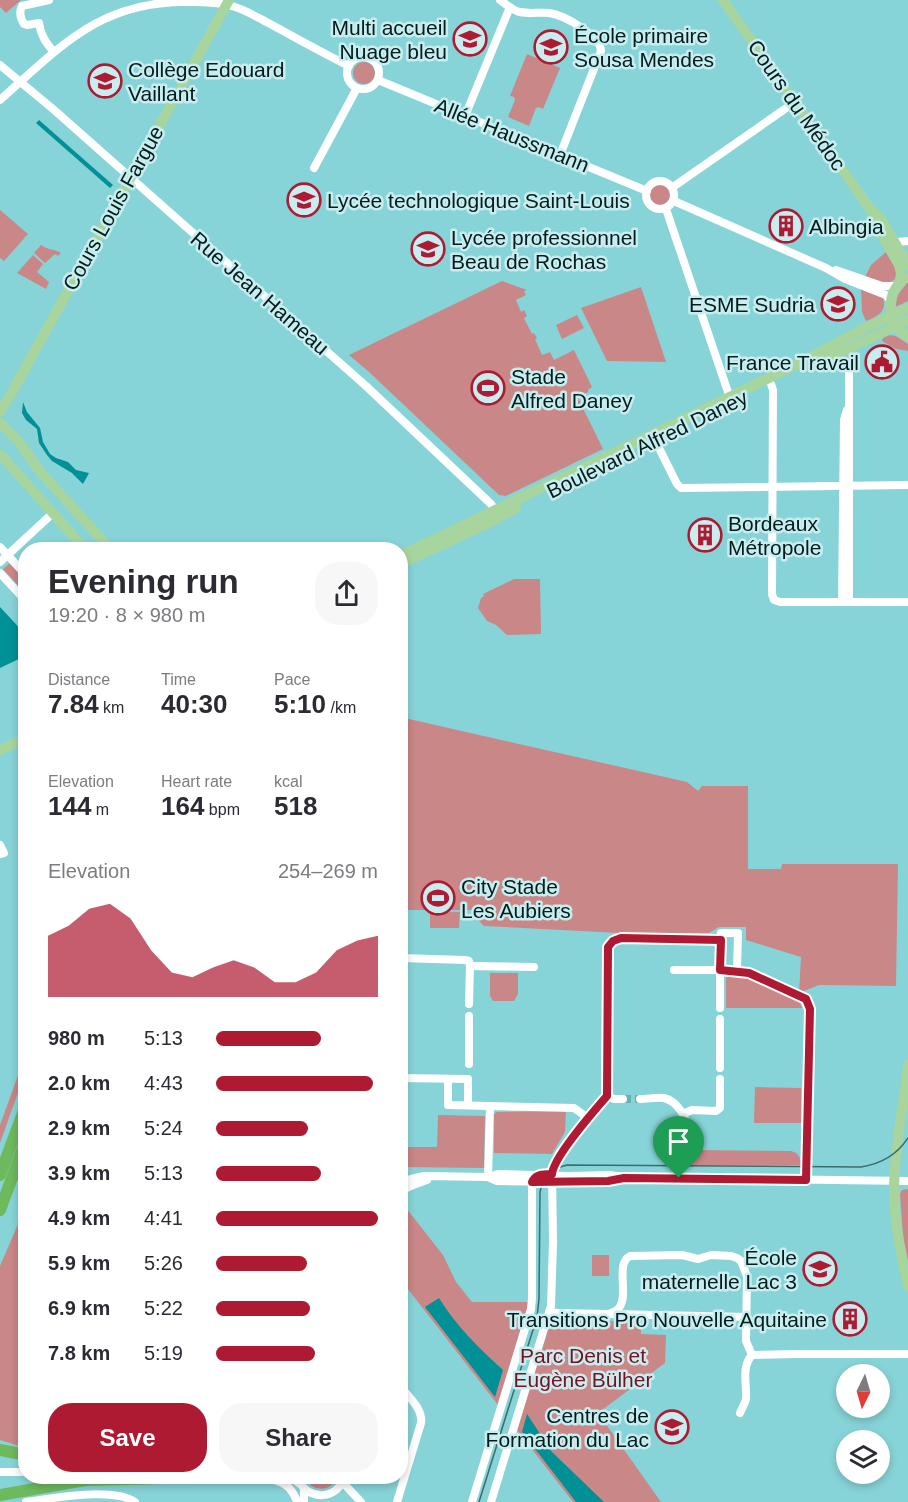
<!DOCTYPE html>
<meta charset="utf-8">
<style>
body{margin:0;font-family:Arial,sans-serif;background:#f7f7f7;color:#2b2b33;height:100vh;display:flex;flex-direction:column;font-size:22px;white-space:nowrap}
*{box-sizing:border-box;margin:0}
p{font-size:20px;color:#7c7c81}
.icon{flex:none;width:33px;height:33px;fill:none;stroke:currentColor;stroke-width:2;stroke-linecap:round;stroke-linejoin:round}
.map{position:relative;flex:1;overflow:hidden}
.details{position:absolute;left:18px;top:542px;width:390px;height:942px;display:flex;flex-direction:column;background:#fff;border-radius:24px;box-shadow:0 3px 9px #0003}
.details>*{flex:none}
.needle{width:39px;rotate:185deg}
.buttons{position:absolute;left:836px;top:1364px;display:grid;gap:12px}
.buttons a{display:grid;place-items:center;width:54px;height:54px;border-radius:50%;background:#fff;box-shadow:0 3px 9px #0003;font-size:30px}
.pin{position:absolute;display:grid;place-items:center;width:51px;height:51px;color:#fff;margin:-62px -26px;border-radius:50% 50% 50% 0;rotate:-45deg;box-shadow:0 0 6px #0007}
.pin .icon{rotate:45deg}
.round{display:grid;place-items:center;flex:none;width:63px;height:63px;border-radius:24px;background:#f7f7f7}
.headline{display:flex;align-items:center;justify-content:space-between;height:102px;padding:0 30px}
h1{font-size:33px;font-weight:800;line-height:45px}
.metrics{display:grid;grid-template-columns:repeat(3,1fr);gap:9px;height:102px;padding:6px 30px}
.metrics div{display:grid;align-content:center}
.metrics b{font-size:26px;font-weight:800}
.metrics small{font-size:16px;font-weight:400}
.metrics p{font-size:16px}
.chart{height:168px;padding:12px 30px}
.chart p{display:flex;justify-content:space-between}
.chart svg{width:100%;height:108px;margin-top:6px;fill:#ae1a32;opacity:.7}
.action{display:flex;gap:12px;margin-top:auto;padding:12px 30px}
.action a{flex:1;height:69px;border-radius:24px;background:#ae1a32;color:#fff;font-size:24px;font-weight:800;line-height:69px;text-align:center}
.action a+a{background:#f7f7f7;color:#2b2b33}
ul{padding:0 30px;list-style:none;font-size:20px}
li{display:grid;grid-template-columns:96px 72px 1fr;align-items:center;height:45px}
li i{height:15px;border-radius:8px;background:#ae1a32}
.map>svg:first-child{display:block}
</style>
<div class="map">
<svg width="908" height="1502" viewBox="0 0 908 1502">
<rect width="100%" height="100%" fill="#87d4d8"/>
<g fill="#ca8787">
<polygon points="0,0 21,0 6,13 0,7"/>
<polygon points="527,54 560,68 543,109 539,107 536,108 529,126 508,117 515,100 514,97 510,96"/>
<circle cx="364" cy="73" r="11"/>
<circle cx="661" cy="195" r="11"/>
<polygon points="0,210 28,234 4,261 0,258"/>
<path d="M41,245C47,250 55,249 61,253L58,256L55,254L45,263L34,253Z"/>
<polygon points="886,252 898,273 895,279 887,284 865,277 871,265"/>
<polygon points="33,255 43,264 37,272 49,282 46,289 17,273"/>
<polygon points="502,281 527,290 524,291 526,295 516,300 521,312 524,310 527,316 524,318 532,334 534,333 537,338 535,339 542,355 550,352 554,360 574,350 592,387 588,390 588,392 578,398 603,449 506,496 499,495 368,371 349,355"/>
<polygon points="908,282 908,301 895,307 898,294"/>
<polygon points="641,287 666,362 607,361 581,308"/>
<path d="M861,289L883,298C887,312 878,316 866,321L862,312Z"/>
<polygon points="577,315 584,328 562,339 556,325"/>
<polygon points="890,335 896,336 908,344 908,351 896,349 882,341 883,338"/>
<polygon points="10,563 25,581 25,593 3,569"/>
<polygon points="514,579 540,579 541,634 507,635 496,625 487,621 478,608 481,598 484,596 483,594"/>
<polygon points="400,718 409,719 687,782 698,791 702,786 748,786 748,869 781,869 782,864 898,864 896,986 819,985 799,993 801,957 746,940 746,927 719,927 709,933 619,933 484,926 473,915 473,910 404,910 405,860 400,860"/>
<polygon points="430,911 460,912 459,928 430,928"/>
<polygon points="490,973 518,973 518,994 514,1001 493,1001 490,996"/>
<polygon points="730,975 749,979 799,1001 802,1008 726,1008 726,978"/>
<polygon points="25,1056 25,1073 0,1143 0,1125"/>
<polygon points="755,1087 801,1088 801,1123 754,1123"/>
<polygon points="566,1111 565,1132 552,1154 494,1153 494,1115 496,1112"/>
<polygon points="438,1115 485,1116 484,1168 401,1167 401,1147 437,1147"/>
<path d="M694,1150L791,1151C799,1153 801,1158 801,1165H682C683,1157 686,1151 694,1150Z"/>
<polygon points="908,1189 908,1262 903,1236 900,1194 902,1190"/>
<polygon points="403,1201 406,1208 443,1255 456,1282 472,1302 529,1302 498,1405 401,1280 400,1204"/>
<polygon points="25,1208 26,1448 25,1448 0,1440 0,1266"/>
<rect x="592" y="1255" width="17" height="21"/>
<polygon points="550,1321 641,1321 641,1334 666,1335 665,1363 598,1413 661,1502 573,1502 517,1430"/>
<path d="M304,1476H338C331,1493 311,1493 304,1476Z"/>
</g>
<g fill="#009096">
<polygon points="39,120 113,185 110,188 36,123"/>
<polygon points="23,402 27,412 40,428 43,442 50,454 56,458 68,462 76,470 89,473 83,484 72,473 52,461 47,455 39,443 37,429 26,420 22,413"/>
<polygon points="0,607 26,635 25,656 0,668"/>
<path d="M439,1298C456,1326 479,1348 503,1370L495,1397L425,1307Z"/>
<polygon points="527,1414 552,1452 604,1502 576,1502 522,1432"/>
</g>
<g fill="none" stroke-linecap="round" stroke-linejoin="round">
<polyline stroke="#6cafb3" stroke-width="8" stroke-dasharray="8 4" stroke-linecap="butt" points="623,1099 640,1099"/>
<g stroke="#fff" stroke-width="8">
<path d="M49,0L22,6C19,12 20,18 24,24L27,25L39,23C41,36 46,43 54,52"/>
<path d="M500,0C506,4 513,11 520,12C530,14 540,12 549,13C564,15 600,35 601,51L560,155"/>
<circle cx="363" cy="73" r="16"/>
<polyline points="0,65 53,109 366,386 491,504 495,510"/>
<polyline points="378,80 647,191"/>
<path d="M0,100C61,46 101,0 190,2C204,2 221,2 235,7C248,11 260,19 272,25C298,39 323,53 349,66"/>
<polyline points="465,116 510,7"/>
<polyline points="314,168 357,88"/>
<circle cx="660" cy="195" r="14"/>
<polyline points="673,187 795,102"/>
<polyline points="674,201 826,268 845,279 886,295 890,300"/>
<polyline points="666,209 730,398"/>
<polyline points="895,241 897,242 908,241"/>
<polyline points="836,270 882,286 896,286"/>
<polyline points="771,384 773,390 772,594 774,600 780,602 908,602"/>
<polyline points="655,440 677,484 681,488 908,485"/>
<polyline points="0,547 26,575"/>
<polyline points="0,562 53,513"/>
<polyline points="0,573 26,601"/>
<polyline points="842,602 844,420 847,410"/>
<polyline points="849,602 849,363"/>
<polyline points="0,845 4,853 0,854"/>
<polyline points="400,958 465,960 469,961 470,966"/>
<polyline points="470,966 534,967"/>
<polyline points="674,970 720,970 720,1008"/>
<polyline points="737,971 738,933 721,933 720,970 737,971 749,973 806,1000 808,1003 810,1009 806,1180"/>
<polyline points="469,1004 470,966"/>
<polyline points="469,1064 469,1016"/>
<polyline points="720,1068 720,1019"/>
<polyline points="400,1078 468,1079 468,1105"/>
<polyline points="448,1079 448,1105 574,1108 588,1118"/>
<polyline points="607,1096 608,947 613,941 621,938 721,940"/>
<path d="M640,1099C648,1099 656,1097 664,1098C677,1101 688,1118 687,1131C687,1139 682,1146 680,1154C678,1162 679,1170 679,1178"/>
<polyline points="683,1114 692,1110 716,1111 720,1108 720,1079"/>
<polyline points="488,1177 497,1181 570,1182 608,1181 619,1179"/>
<polyline points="488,1177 490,1106"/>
<polyline points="400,1183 411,1179 424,1176 488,1177 498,1174 570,1176 609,1175 624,1177 908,1181"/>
<polyline points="400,1191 413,1185 427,1180"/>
<path d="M549,1312L558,1313L608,1314C610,1313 615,1312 617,1310C631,1299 614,1264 630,1256L682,1255L698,1259L711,1255L731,1256L737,1258L741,1261L747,1276L746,1341L752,1355"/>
<polyline points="611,1314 747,1317"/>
<polyline points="752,1355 797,1354 908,1354"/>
<path d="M740,1413C742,1408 745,1404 746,1399C747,1385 741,1367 752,1355"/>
<polyline points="0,1472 26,1472"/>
<polyline points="161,1478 235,1479 280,1478 294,1480 300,1484"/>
<path d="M298,1479C308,1502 338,1500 345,1476"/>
<polyline points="345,1479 346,1486 361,1502"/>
<path d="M277,1481C287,1483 294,1492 297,1502"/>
<polyline points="304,1489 304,1502"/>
<path d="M26,1502C52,1498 113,1487 135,1502"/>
<path d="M397,1502L421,1423C423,1409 409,1397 400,1386"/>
<polyline points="472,1502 531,1309 532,1298 532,1182 534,1178 539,1174"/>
<polyline points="491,1502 551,1306 553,1242 552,1171 560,1156 588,1118 607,1096 614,1099 623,1099"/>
</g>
<g stroke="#a8d59d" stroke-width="10">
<polyline points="723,0 870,209 881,219 908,265"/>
<polyline points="872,214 875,223 899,265 901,273 900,281"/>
<path d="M905,278C885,294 886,323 908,337"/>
<polyline points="808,366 846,350 908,320"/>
<polyline points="0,412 11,394 229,0"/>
<polyline points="0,423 19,442 38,469 110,549"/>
<polyline points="0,454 85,549"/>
<polyline points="400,556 800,363 863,329 908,308"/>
<polyline points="400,564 491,522 516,508"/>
<polyline points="0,750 26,738"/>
<path d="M908,1065C903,1108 894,1151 894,1194C895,1225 901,1256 908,1286"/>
</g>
<g stroke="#6eb95c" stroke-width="12">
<polyline points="0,1175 26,1105"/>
<polyline points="0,1210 26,1140"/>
<polyline points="0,1450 26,1455"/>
<polyline points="0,1495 85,1480 164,1478"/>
</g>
<path stroke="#3b6d6f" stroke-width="1.5" d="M479,1502L537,1317L539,1299L540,1192C543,1177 552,1168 567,1165L861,1167C881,1164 897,1155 908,1138"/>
</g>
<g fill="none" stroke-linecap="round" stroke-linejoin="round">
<g stroke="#fff" stroke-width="12">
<path id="route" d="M621,938L721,940L720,970L749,973L806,999L810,1009L806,1180L624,1178L608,1181L532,1182C536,1173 544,1175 552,1174C554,1156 594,1111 607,1096L608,947L613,941Z"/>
</g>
<use href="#route" stroke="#ae1a32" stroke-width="8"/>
</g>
<defs>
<g id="school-ring" transform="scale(1.725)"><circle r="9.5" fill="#c9edef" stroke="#ae1a32" stroke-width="1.5"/><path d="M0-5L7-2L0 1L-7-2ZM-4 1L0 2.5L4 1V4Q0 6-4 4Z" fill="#ae1a32"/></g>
<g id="building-ring" transform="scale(1.725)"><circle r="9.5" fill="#c9edef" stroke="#ae1a32" stroke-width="1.5"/><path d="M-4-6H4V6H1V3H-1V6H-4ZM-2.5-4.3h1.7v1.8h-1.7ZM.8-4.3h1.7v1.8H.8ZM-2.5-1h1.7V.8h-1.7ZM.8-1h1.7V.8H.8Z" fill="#ae1a32"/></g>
<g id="university-ring" transform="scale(1.725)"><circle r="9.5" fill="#c9edef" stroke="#ae1a32" stroke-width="1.5"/><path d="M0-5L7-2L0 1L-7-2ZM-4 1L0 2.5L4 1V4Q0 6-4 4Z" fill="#ae1a32"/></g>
<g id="civic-ring" transform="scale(1.725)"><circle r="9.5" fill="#c9edef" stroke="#ae1a32" stroke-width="1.5"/><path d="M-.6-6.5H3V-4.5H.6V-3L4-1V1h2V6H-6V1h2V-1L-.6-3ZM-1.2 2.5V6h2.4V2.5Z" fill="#ae1a32"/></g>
<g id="stadium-ring" transform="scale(1.725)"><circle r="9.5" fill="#c9edef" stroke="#ae1a32" stroke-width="1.5"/><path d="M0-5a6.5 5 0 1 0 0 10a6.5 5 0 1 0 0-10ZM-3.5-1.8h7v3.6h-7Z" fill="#ae1a32"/></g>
</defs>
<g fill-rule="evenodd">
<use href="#school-ring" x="470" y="39"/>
<use href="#school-ring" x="551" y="47"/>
<use href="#school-ring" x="105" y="81"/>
<use href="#school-ring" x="304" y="200"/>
<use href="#building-ring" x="786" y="226"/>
<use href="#school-ring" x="428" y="249"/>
<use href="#university-ring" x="838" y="304"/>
<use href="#civic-ring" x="882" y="362"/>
<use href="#stadium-ring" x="488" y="388"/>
<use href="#building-ring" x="705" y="535"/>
<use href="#stadium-ring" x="438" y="898"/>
<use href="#school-ring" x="820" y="1269"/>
<use href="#building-ring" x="850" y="1319"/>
<use href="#university-ring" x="672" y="1427"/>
</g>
<g text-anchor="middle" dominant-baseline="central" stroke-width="5" stroke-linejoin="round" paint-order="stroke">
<g font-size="21" fill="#001d1e" stroke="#c9edef" text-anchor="start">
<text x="447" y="27" text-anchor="end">Multi accueil<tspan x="447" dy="24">Nuage bleu</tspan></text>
<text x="574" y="35">École primaire<tspan x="574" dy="24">Sousa Mendes</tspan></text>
<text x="128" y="69">Collège Edouard<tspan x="128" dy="24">Vaillant</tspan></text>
<text x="327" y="200">Lycée technologique Saint-Louis</text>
<text x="809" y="226">Albingia</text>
<text x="451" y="237">Lycée professionnel<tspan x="451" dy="24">Beau de Rochas</tspan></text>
<text x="815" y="304" text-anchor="end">ESME Sudria</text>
<text x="859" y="362" text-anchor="end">France Travail</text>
<text x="511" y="376">Stade<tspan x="511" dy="24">Alfred Daney</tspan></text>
<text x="728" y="523">Bordeaux<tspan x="728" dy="24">Métropole</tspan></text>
<text x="461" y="886">City Stade<tspan x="461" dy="24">Les Aubiers</tspan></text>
<text x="797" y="1257" text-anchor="end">École<tspan x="797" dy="24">maternelle Lac 3</tspan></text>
<text x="827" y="1319" text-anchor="end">Transitions Pro Nouvelle Aquitaine</text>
<text x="649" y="1415" text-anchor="end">Centres de<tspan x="649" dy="24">Formation du Lac</tspan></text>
</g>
<g font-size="21" fill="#001d1e" stroke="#c9edef">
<text transform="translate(797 105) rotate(55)">Cours du Médoc</text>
<text transform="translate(512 135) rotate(22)">Allée Haussmann</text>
<text transform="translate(113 208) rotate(-61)">Cours Louis Fargue</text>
<text transform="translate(260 293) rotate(41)">Rue Jean Hameau</text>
<text transform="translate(647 444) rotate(-26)">Boulevard Alfred Daney</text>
</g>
<g font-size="21" fill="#751220" stroke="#c9edef">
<text x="583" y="1355">Parc Denis et<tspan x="583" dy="24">Eugène Bülher</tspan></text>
</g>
</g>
</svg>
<div class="buttons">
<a><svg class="needle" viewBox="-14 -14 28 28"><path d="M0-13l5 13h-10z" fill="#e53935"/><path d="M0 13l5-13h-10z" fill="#7c7c81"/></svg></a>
<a><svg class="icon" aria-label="layers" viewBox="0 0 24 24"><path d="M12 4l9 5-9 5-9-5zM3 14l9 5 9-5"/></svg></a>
</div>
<div class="pin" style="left:679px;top:1178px;background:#1e9e55"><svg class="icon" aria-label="arrive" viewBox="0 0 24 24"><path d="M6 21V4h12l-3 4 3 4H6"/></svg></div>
<section class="details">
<div class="headline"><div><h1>Evening run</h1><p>19:20 · 8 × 980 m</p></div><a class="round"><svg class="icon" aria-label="share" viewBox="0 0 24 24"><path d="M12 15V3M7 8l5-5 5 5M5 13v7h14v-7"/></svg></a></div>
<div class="metrics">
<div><p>Distance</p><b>7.84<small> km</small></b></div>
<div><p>Time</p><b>40:30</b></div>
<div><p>Pace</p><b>5:10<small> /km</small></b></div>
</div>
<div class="metrics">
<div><p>Elevation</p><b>144<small> m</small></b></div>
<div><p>Heart rate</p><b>164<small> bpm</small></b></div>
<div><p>kcal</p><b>518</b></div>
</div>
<div class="chart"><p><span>Elevation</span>254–269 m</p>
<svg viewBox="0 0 160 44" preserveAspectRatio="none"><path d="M0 44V19L10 15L20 8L30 6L40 12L50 25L60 34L70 36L80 32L90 29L100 32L110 38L120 38L130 34L140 25L150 21L160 19V44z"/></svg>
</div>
<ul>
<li><b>980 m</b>5:13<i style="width:65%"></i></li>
<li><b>2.0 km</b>4:43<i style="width:97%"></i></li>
<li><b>2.9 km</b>5:24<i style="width:57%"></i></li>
<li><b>3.9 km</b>5:13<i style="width:65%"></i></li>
<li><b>4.9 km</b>4:41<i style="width:100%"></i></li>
<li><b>5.9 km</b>5:26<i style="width:56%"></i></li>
<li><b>6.9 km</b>5:22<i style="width:58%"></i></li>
<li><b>7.8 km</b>5:19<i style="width:61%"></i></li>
</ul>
<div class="action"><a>Save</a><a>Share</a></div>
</section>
</div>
